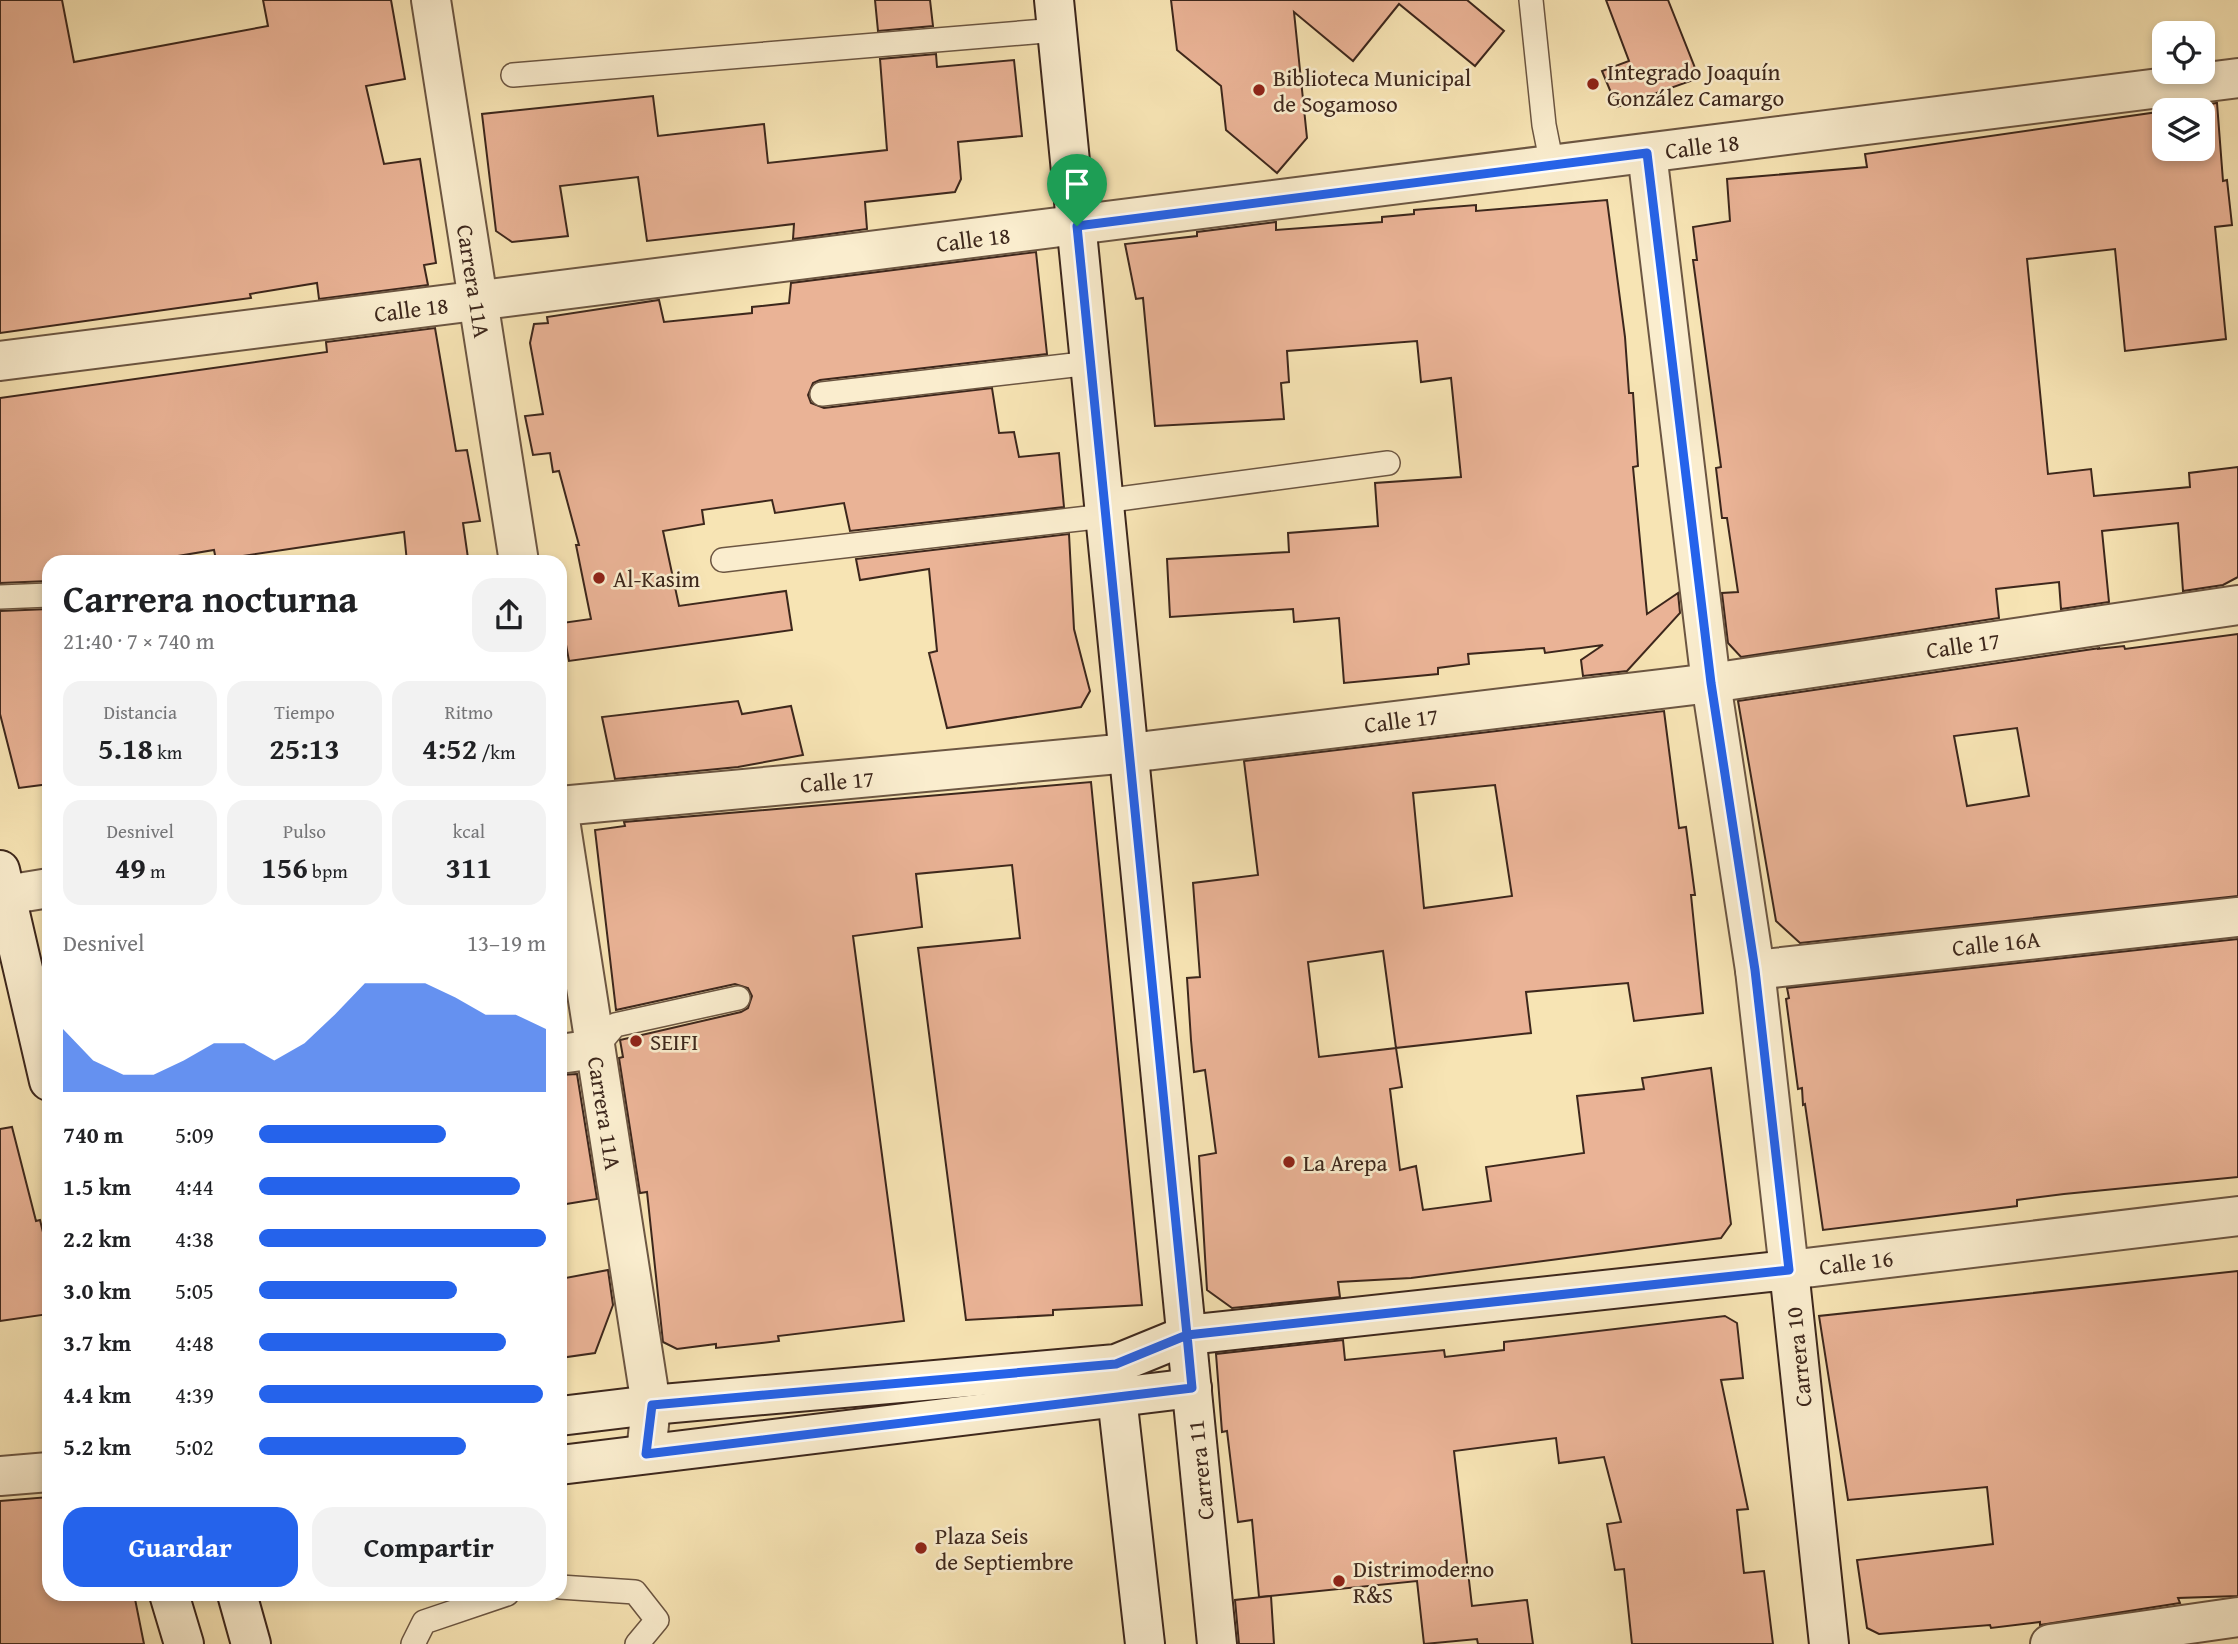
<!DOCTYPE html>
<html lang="es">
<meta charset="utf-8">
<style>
body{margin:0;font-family:"Gentium Book Plus",serif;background:#f2f2f2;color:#202124;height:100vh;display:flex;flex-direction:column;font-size:26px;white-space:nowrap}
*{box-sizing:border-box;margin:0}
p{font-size:23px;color:#757577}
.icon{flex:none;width:38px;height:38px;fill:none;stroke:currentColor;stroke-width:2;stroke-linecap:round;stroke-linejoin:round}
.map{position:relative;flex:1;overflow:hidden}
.details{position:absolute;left:42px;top:555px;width:525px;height:1046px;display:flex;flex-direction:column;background:#fff;border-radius:21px;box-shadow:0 4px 10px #0003}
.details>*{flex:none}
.buttons{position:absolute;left:2152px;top:21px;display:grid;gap:14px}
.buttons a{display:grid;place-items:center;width:63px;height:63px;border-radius:14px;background:#fff;box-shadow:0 4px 10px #0003;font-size:35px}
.pin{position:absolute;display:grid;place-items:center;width:60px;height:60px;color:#fff;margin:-72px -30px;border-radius:50% 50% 50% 0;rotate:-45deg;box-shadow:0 0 7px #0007}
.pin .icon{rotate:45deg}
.round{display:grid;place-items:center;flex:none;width:74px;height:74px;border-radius:21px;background:#f2f2f2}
.summary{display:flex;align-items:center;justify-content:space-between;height:119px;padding:0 21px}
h1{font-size:38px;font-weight:700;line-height:52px}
.figures{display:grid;grid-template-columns:repeat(3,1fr);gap:10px;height:119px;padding:7px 21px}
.figures div{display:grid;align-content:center;border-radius:18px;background:#f2f2f2;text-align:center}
.figures b{font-size:30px;font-weight:700}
.figures small{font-size:19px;font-weight:400}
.figures p{font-size:19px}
.chart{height:196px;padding:14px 21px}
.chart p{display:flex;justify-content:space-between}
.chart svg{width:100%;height:126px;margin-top:7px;fill:#2563eb;opacity:.7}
.primary-button{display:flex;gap:14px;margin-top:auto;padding:14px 21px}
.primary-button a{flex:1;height:80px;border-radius:21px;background:#2563eb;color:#fff;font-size:28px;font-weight:700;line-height:80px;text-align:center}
.primary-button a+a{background:#f2f2f2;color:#202124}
ul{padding:0 21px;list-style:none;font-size:23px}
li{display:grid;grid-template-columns:112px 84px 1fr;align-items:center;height:52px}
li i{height:18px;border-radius:9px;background:#2563eb}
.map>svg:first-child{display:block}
</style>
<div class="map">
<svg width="2238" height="1644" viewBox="0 0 2238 1644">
<rect width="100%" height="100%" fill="#f7e4b4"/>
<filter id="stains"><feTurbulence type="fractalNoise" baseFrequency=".00286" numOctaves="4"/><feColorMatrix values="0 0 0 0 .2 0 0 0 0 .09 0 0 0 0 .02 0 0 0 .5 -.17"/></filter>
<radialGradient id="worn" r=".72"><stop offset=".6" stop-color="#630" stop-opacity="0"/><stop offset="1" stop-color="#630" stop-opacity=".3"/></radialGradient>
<g fill="#eab396" stroke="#3d271c" stroke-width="2" fill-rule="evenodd">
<polygon points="0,0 62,0 74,62 268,26 263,0 391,0 405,79 366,86 384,164 420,159 436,263 424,265 428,285 319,299 317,283 250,294 251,298 228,301 0,333"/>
<polygon points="875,0 930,0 933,26 878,31"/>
<polygon points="1171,0 1467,0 1504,31 1475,66 1399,4 1353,61 1294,12 1307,138 1277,173 1226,130 1221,86 1177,50"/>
<polygon points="1606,0 1668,0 1699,78 1617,107 1602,71 1629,61"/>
<polygon points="936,54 937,67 1014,60 1022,136 958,142 961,179 955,192 865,202 867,229 793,239 794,224 647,241 638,177 560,186 568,236 512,242 496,231 482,114 653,96 658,136 764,124 768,163 887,150 880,59"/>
<polygon points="2217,103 2223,181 2227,180 2232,225 2215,227 2226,339 2125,351 2115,249 2027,259 2048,474 2091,469 2094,496 2190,487 2189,473 2238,467 2238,577 2223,585 2183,591 2178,523 2102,531 2109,602 2061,609 2059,582 1996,589 1999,618 1741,657 1728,643 1722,593 1738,592 1727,518 1722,518 1716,468 1721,467 1693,260 1697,260 1693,227 1730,221 1727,179 1867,167 1865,154 2165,111 2165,149 2203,149 2203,110 2167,110"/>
<polygon points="1607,200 1625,337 1629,393 1633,393 1638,466 1633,467 1647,614 1678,593 1680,613 1627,671 1583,676 1581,660 1603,645 1545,653 1544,648 1468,654 1469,664 1438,668 1438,674 1344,683 1339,618 1294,622 1293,609 1170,617 1167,559 1289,552 1288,533 1378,526 1375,483 1461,477 1451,378 1421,382 1417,341 1287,351 1289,382 1281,383 1284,419 1155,426 1143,298 1136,299 1125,244 1197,236 1197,232 1276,222 1276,230 1382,222 1382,217 1414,214 1414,210 1476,205 1476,211"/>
<polygon points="1036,252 1047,354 820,380 813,383 808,395 811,403 824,408 992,388 999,433 1014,432 1019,457 1059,453 1064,507 850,531 844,503 775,513 772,500 702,510 704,524 663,531 679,606 786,591 792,630 569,661 562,623 591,619 576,545 579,545 559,471 553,472 550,453 533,455 525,416 543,414 530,343 534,324 548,323 547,317 659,300 664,322 752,313 752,307 789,303 791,283"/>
<polygon points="435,328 456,451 467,450 480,521 463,523 468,558 449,562 407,562 404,532 216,560 214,550 142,562 49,562 49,581 0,583 0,398 327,352 326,342"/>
<polygon points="1069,534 1074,629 1090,691 1081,707 947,728 929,653 937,651 929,569 860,580 856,559"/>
<polygon points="49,609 49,784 19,788 0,714 0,611"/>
<path d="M2238,634V896L1800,943L1776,921L1738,701L2100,648L2097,649L2124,646L2125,649ZM2017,728L2029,796L1967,806L1954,736Z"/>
<polygon points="738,701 742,714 791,706 803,755 738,767 615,779 602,717"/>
<path d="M1664,711L1679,828L1686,827L1695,895H1691L1703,1013L1634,1021L1628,983L1526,992L1531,1033L1396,1048L1402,1087L1390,1089L1400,1170L1416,1166L1423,1210L1491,1201L1486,1167L1584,1153L1577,1096L1644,1089L1642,1078L1711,1068L1731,1224L1721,1238L1411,1278L1338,1282L1340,1297L1232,1308L1207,1290L1199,1156L1216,1153L1205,1070L1194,1072L1191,1040L1187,978L1200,977L1193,883L1258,875L1244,761ZM1495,785L1512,896L1424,908L1413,793ZM1383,951L1396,1048L1319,1057L1308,962Z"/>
<polygon points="1091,782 1142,1305 1053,1310 1053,1315 966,1320 918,948 1020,938 1012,865 916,874 922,927 853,936 904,1321 778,1336 779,1341 716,1348 716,1344 677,1349 663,1342 647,1192 640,1193 619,1058 623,1057 620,1040 741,1012 748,1008 752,996 748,988 735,984 616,1010 595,830 625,826 624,822"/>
<polygon points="2238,939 2238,1177 2064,1194 2017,1200 2017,1206 1823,1230 1805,1104 1803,1105 1802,1088 1798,1089 1786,999 1789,998 1787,988"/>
<polygon points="577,1074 597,1199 560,1205 560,1075"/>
<polygon points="12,1127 36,1221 40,1220 49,1257 49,1314 0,1321 0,1129"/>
<polygon points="608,1270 613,1305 595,1353 560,1358 560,1279"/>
<polygon points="2238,1271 2238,1596 2178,1598 2180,1603 2040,1625 2040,1622 1991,1628 1990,1625 1879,1634 1867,1628 1857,1560 1993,1544 1987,1487 1848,1500 1819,1316"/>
<polygon points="1725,1316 1737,1323 1743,1378 1721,1380 1748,1509 1737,1510 1744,1573 1764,1571 1773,1644 1632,1644 1624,1569 1615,1570 1607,1524 1621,1522 1604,1457 1559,1463 1556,1438 1454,1451 1472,1606 1527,1600 1533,1644 1478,1644 1477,1639 1424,1644 1417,1581 1259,1597 1252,1520 1238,1522 1227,1431 1222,1432 1216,1354 1343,1340 1345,1360 1444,1350 1445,1357 1504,1350 1504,1342"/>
<polygon points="49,1497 49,1594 134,1594 144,1644 0,1644 0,1501"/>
<polygon points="1271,1596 1274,1644 1239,1644 1235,1600"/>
</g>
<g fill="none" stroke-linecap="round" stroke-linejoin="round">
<g stroke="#6c5642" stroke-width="26">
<g id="lane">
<polyline points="1531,0 1544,125 1552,165"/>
<polyline points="513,75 1057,30"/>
<polyline points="822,394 1091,363"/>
<polyline points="1104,501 1388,463"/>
<polyline points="723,560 1105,516"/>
<polyline points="0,597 49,595"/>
<polyline points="595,1049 615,1025 738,998"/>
<polyline points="560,1587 635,1592 657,1620 637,1644"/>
<polyline points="413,1644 424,1622 507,1594"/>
</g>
</g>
<g stroke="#6c5642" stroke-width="42">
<g id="street">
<polyline points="431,0 519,562"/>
<polyline points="1647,153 1711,683 1755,970 1789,1270 2238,1216"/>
<polyline points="0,361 2238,78"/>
<polyline points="560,806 1129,753 1711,683 2238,605"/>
<polyline points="560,820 651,1405 646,1454"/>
<polyline points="0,896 49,888"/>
<polyline points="1755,970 2238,917"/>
<polyline points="560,1054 595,1049"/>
<polyline points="0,1476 49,1472"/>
<polyline points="2050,1644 2238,1617"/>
</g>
</g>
<g stroke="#3d271c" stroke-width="42">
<g id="secondary">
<polyline points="1054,0 1217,1644"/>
<polyline points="0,870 49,1081"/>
<polyline points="1117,1397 1145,1644"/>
<polyline points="560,1416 651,1405 1116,1364 1187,1335 1789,1270 1829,1644"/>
<polyline points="560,1465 1192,1388"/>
<polyline points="169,1594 184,1644"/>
<polyline points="237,1594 251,1644"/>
</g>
</g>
<use href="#lane" stroke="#faedce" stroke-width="23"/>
<use href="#street" stroke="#faedce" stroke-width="38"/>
<use href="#secondary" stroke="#faedce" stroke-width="38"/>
</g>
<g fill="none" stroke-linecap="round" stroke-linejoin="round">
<g stroke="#fff" stroke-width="14">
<polyline id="route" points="1077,226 1187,1335 1192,1388 646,1454 652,1405 1116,1364 1187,1335 1789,1270 1755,970 1711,683 1647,153 1077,226"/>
</g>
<use href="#route" stroke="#2563eb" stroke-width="9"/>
</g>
<g fill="#8f2418" stroke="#faedce" stroke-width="2.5">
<circle cx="1593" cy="84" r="7"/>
<circle cx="1259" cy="90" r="7"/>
<circle cx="599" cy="578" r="7"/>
<circle cx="636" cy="1041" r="7"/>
<circle cx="1289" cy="1162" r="7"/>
<circle cx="921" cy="1548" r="7"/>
<circle cx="1339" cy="1581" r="7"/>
</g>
<g text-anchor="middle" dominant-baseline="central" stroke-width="5" stroke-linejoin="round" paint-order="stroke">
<g font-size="23" fill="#3d271c" stroke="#faedce" text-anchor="start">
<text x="1607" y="71">Integrado Joaquín<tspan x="1607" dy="26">González Camargo</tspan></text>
<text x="1273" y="77">Biblioteca Municipal<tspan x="1273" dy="26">de Sogamoso</tspan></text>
<text x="613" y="578">Al-Kasim</text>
<text x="650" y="1041">SEIFI</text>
<text x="1303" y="1162">La Arepa</text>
<text x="935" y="1535">Plaza Seis<tspan x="935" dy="26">de Septiembre</tspan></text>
<text x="1353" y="1568">Distrimoderno<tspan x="1353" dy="26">R&amp;S</tspan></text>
</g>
<g font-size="23" fill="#3d271c" stroke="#faedce">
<text transform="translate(1702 146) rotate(-7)">Calle 18</text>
<text transform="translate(973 239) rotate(-7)">Calle 18</text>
<text transform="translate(474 281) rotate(81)">Carrera 11A</text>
<text transform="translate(411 309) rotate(-7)">Calle 18</text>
<text transform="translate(1963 645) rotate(-8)">Calle 17</text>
<text transform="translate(1401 720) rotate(-7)">Calle 17</text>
<text transform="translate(837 781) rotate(-5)">Calle 17</text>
<text transform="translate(1996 943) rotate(-6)">Calle 16A</text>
<text transform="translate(605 1113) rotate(81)">Carrera 11A</text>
<text transform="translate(1856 1262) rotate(-7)">Calle 16</text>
<text transform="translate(1798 1357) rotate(-96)">Carrera 10</text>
<text transform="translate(1200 1470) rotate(-96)">Carrera 11</text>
</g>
</g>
<rect width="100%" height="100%" filter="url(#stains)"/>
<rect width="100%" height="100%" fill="url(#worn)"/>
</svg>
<div class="buttons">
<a><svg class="icon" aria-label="locate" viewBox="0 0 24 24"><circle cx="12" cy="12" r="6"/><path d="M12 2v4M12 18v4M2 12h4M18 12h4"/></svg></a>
<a><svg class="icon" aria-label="layers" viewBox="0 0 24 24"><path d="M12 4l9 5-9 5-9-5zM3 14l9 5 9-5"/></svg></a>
</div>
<div class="pin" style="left:1077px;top:226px;background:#1e9e55"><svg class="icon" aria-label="arrive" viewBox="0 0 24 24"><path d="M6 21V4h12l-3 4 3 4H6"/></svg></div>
<section class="details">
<div class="summary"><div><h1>Carrera nocturna</h1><p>21:40 · 7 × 740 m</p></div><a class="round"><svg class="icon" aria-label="share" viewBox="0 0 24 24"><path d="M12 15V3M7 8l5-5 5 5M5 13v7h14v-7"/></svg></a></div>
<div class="figures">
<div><p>Distancia</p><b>5.18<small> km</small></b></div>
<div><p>Tiempo</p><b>25:13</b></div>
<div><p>Ritmo</p><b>4:52<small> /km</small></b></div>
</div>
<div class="figures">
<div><p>Desnivel</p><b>49<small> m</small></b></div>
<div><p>Pulso</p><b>156<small> bpm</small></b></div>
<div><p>kcal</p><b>311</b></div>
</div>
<div class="chart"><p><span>Desnivel</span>13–19 m</p>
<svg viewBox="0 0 160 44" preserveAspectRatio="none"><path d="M0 44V22L10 33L20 38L30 38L40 33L50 27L60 27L70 33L80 27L90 17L100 6L110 6L120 6L130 11L140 17L150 17L160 22V44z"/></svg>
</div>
<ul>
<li><b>740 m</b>5:09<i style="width:65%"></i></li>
<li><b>1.5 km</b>4:44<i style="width:91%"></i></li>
<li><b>2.2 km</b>4:38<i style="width:100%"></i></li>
<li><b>3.0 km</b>5:05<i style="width:69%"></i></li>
<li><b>3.7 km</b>4:48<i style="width:86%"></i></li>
<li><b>4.4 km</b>4:39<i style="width:99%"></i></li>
<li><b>5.2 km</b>5:02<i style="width:72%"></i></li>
</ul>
<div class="primary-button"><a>Guardar</a><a>Compartir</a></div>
</section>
</div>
